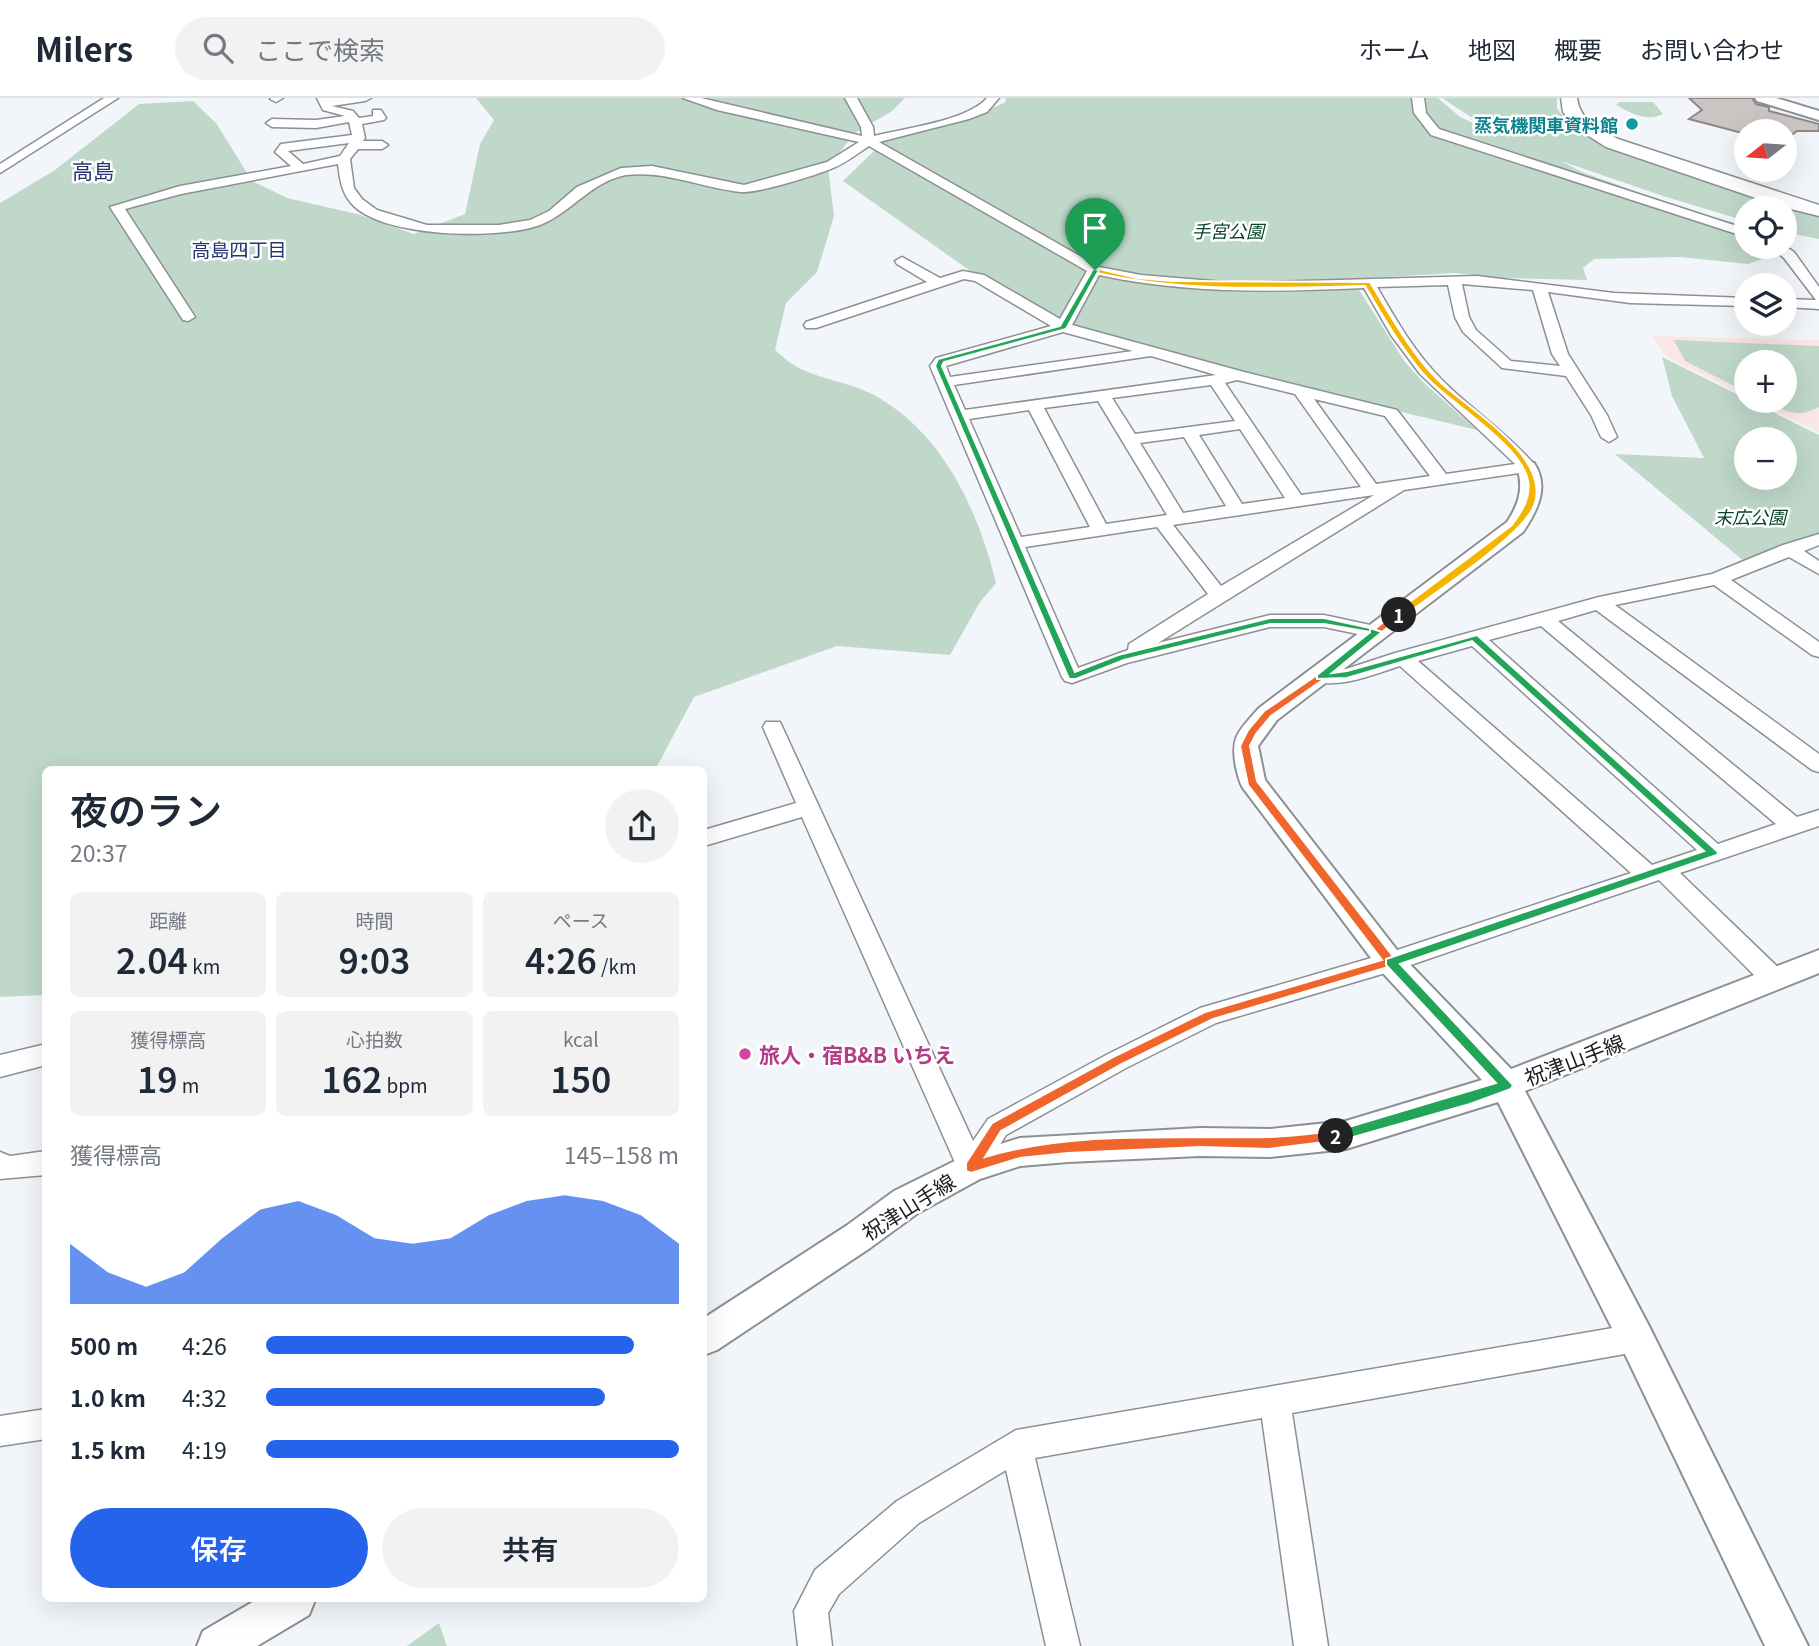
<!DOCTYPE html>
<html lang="ja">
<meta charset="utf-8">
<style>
body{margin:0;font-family:Georgia,"Noto Sans JP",serif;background:#f2f2f3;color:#1f2937;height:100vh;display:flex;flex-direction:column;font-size:26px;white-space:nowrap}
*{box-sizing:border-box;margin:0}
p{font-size:23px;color:#747a83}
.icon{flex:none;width:38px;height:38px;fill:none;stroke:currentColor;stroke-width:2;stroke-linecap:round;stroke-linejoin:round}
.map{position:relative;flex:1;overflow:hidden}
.sheet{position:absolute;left:42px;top:668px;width:665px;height:836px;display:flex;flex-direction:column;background:#fff;border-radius:10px;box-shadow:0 7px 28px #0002}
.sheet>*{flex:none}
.needle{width:46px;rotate:253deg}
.fabs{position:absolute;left:1734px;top:21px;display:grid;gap:14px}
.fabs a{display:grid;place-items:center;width:63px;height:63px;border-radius:50%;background:#fff;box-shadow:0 7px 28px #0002;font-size:35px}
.pin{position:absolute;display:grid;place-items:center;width:60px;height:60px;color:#fff;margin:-72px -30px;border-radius:50% 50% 50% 0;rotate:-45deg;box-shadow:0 0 7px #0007}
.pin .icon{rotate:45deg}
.km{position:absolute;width:35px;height:35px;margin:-18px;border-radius:50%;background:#222;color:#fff;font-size:19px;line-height:35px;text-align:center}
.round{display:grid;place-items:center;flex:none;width:74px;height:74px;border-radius:37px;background:#f2f2f3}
.overview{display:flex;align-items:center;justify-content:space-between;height:119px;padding:0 28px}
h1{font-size:38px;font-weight:600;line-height:52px}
.figures{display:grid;grid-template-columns:repeat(3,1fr);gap:10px;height:119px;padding:7px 28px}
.figures div{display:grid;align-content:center;border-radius:10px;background:#f2f2f3;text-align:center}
.figures b{font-size:35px;font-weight:600}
.figures small{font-size:19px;font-weight:400}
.figures p{font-size:19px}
.chart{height:196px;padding:14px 28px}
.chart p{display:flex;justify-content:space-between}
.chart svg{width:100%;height:126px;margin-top:7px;fill:#2563eb;opacity:.7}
.primary-button{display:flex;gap:14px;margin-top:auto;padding:14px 28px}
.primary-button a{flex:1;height:80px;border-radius:42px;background:#2563eb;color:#fff;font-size:28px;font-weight:600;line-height:80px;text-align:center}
.primary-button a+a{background:#f2f2f3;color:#1f2937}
ul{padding:0 28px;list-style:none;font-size:23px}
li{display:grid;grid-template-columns:112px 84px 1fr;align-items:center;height:52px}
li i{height:18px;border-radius:9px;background:#2563eb}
header{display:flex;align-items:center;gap:42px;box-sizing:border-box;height:98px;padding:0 35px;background:#fff;border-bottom:2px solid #e0e1e3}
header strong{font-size:33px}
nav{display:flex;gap:38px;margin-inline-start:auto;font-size:24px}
.search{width:490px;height:63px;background:#f2f2f3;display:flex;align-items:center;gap:18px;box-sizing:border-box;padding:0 24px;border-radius:38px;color:#747a83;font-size:26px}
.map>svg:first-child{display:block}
</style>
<header>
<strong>Milers</strong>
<div class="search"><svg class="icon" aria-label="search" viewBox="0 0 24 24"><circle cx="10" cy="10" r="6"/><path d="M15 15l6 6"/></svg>ここで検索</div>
<nav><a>ホーム</a><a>地図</a><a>概要</a><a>お問い合わせ</a></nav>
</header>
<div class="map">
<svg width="1819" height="1548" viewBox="0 0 1819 1548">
<rect width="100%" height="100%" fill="#f2f6fa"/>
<polygon fill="#fbe6e6" points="1652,238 1819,242 1819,334 1755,303 1785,303 1785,264 1746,264 1746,298 1668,260"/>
<g fill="#bfd8c9" fill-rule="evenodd">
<path d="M476,0H905L892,13L855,35L828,69L834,118L817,174L786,205L775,252C783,259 792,267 801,271C824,282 851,285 872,296C942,333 978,411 996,485L980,504L950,557L837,548L694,599L655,672H46L45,897L0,899V105L55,72L139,6L193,3L216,25L252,83L287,100L357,116L414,136L465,116L480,46L494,22Z"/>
<polygon points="1005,0 1438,0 1460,19 1495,35 1442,0 1557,0 1557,11 1573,29 1617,51 1750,98 1819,119 1819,141 1785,134 1785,110 1746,110 1746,123 1663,98 1561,63 1582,74 1687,112 1746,128 1746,149 1762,149 1770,158 1748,166 1680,159 1594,161 1583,170 1587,182 1502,180 1455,175 1352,181 1405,264 1425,286 1477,332 1080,237 976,177 843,83 879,48 879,45 977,17 1006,4"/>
<path d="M1619,4H1653L1663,16C1648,24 1632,16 1618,8L1616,7Z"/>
<path d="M1674,242L1819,248V309C1796,321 1786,313 1764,303H1785V264H1746V294L1685,263Z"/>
<path d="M1662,259L1819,337V437L1745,464L1615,356L1704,360L1672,298ZM1746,341H1785V380H1746Z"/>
<polygon points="439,1525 447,1548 407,1548"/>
</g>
<polygon fill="#cbc6c3" stroke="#8e8986" stroke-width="2" points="1689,0 1752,0 1756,6 1769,9 1769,13 1819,26 1819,33 1797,33 1785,42 1785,33 1746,33 1746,36 1689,21 1702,12"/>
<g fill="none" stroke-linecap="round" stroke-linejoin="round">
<g stroke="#8c9094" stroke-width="3">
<g id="minor">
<polygon points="104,0 118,0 0,75 0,66"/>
<polygon points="283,0 276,4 270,1 271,0"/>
<path d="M317,0H371L365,3L332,8L353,13L359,20L373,18V12H381L386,20L384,22L362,26L365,40L363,43H382L388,47L382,51H358L350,61L354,90L362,101L377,112L427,127H499L530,122L549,113L577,89L621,70L652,68L744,87L827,64L859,44L717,12L683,0H701L862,38L861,29L845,0H857L873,29L874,38C905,30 967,23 987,0H999L987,14L969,21L879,44L1099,169L1141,177L1236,185L1477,178L1614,195L1746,200V208L1630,205L1548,194L1568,256L1607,317L1617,339L1609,344L1601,339L1591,317L1566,278L1502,270L1463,234L1455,219L1448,187L1377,189C1396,222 1415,255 1442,282C1471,311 1506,334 1533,365L1535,369L1533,373L1404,392L1158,545L1270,517H1324L1384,530L1387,534L1384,538L1377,540L1324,529H1270L1127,565L1072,585L1065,583L1062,579L930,268L936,260L1051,228L975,183L964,181L816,230H806L804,227L806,224L927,184L897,166L895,163L902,159L940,180L963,173L984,177L1060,221L1087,173L869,48C858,55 846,65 833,70C817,77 756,96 741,94C703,90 665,72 626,77C592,83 571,115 540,127C500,142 380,140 351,105C341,93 340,81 338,66L181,96L125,111L195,219L188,223L183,222L110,109L180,88L291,68L275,54L281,46L352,37L349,24L316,30L272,29L266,25L272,21L316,22L345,18L323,12ZM349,45L340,58L303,66L288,53ZM1099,177C1187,196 1274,194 1364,190L1391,237L1420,276L1515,366L1446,376L1397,312L1244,274L1072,227ZM1462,186L1533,192L1552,256L1560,268L1511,263L1476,232L1469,219ZM1063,234L1133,253L950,279L946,268ZM1151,258L1216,277L965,312L954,287ZM1237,282L1295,296L1361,389L1301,397L1225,285ZM1211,287L1235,323L1135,336L1112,300ZM1314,301L1385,318L1430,378L1376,386ZM1098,303L1167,417L1106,426L1044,310ZM1029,312L1090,429L1021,439L969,321ZM1240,331L1285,400L1242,406L1199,337ZM1184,339L1226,408L1183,415L1140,345ZM1374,397L1221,488L1173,427ZM1157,429L1208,496L1129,546L1128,552L1078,570L1025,449Z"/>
<polygon points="1412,0 1424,0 1426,15 1439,31 1746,131 1746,139 1431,37 1414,15"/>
<polygon points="1785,148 1794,154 1819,189 1819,211 1785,209 1785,201 1816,202 1784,160 1771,149"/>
<path d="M1819,436V447L1804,453L1819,463V476L1789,459L1731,482L1819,544V559L1812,557L1714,487L1615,507L1819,656V674L1812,672L1596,512L1558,523L1797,719L1819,712V728L1680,775L1784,875L1787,882L1784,889L1775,892L1766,889L1659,782L1399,871L1216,925L1126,970L1006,1037L981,1077L971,1081L961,1077L957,1069L802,719L704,748V732L796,705L763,629L766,624H780L973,1043L988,1021L1108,956L1200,910L1388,855L1631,775L1400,568C1374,576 1341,591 1313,583L1310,579L1313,575L1346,571L1395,555L1599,499L1712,476L1783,447ZM1541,528L1776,726L1718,746L1489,542ZM1472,548L1697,752L1652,767L1418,563Z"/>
<polygon points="46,946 46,967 0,979 0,957"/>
<polygon points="46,1053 46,1077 0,1081 0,1054 10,1058"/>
<polygon points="1636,1226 1646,1230 1651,1240 1646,1250 1636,1254 1292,1315 1328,1548 1294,1548 1262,1320 1035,1360 1080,1548 1046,1548 1006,1372 919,1425 839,1496 828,1515 832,1548 798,1548 794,1513 815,1472 897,1403 1016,1332"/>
<polygon points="46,1311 46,1341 0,1348 0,1318"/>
</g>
</g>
<g stroke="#8c9094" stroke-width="4">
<g id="tertiary">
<polygon points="1755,0 1776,0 1819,13 1819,22 1757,3"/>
<path d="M1527,363L1534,365C1550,389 1537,413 1523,434L1277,622L1258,648L1265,682L1400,856L1511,971L1819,852V875L1525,993L1649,1228L1808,1548H1765L1623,1252L1498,1004L1346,1051L1270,1059L1200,1058L1068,1064L1020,1068L980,1081L918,1115L870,1150L717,1252L704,1257V1220L846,1128L894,1093L971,1055L1020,1040L1200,1030L1270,1031L1346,1023L1482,982L1380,872L1243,690C1239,683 1238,677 1236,669C1230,638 1239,633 1259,610L1507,424C1519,406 1524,390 1517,369L1520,365Z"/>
<polygon points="256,1502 315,1502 309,1517 257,1548 197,1548 203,1533"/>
</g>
</g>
<g stroke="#8c9094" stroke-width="3">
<path id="secondary" d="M1561,0H1577C1580,23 1599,30 1618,41L1819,107V118L1779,108L1606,49L1576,30L1563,14Z"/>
</g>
<use href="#minor" fill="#fff" fill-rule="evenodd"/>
<use href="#tertiary" fill="#fff" fill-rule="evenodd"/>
<use href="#secondary" fill="#fff" fill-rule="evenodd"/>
</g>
<path fill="#f5b400" stroke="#fff" stroke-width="2" d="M1095,170L1137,180L1173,183L1370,184C1389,215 1411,255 1437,281C1466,310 1556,360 1533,410C1519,440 1432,497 1402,519H1395V515L1512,427C1521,414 1531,401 1528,383C1523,350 1456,308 1432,285C1408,262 1382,217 1365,188C1275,190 1181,195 1093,174Z"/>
<path fill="#f0652b" stroke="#fff" stroke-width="2" d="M1395,515L1403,517L1324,581L1271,618L1256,636L1250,648L1257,683L1395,861V867L1213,921L1122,966L1001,1033L985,1059C1075,1032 1174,1041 1267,1039C1290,1039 1314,1035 1336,1033L1343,1038L1341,1042L1269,1051L1200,1049L1068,1055L1020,1060L971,1075L966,1073V1065L992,1025L1113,959L1205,914L1382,862L1248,687L1240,648L1248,632L1264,613L1317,577Z"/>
<polygon fill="#22a559" stroke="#fff" stroke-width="2" points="1367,529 1382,534 1332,575 1347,573 1477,537 1718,754 1717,757 1400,866 1513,987 1511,991 1470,1006 1336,1044 1330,1038 1332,1034 1496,985 1386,867 1386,861 1704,753 1472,543 1347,580 1317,581 1317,577 1369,535 1362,532"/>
<polygon fill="#22a559" stroke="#fff" stroke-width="2" points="1093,171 1099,172 1066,231 944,264 942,268 1075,574 1118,557 1270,520 1324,520 1370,530 1370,534 1324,526 1270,526 1124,562 1076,581 1069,581 935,268 938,261 1060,228"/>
<circle fill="#0f9aa8" stroke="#fff" stroke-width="2.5" cx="1632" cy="26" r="7"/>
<circle fill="#d1479c" stroke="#fff" stroke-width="2.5" cx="745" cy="956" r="7"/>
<g text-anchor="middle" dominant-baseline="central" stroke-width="5" stroke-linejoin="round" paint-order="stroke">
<g font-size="18" font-weight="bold" fill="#0d838f" stroke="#fff" text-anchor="end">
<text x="1618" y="26">蒸気機関車資料館</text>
</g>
<g font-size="18" font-style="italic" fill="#08432a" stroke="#fff">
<text x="1228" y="132">手宮公園</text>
<text x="1750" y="418">末広公園</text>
</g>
<g font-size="19" fill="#23366e" stroke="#fff">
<text x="239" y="150">高島四丁目</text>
</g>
<g font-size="21" fill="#23366e" stroke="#fff">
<text x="93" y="72">高島</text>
</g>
<g font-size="21" font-weight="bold" fill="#b23c85" stroke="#fff" text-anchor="start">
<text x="759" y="956">旅人・宿B&amp;B いちえ</text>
</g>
<g font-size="21" fill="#1c1d1f" stroke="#fff">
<text transform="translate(1574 961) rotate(-21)">祝津山手線</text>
<text transform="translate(908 1108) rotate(-32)">祝津山手線</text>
</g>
</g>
</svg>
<div class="fabs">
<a><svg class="needle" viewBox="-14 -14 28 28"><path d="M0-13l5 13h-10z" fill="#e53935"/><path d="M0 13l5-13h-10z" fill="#747a83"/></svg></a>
<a><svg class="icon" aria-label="locate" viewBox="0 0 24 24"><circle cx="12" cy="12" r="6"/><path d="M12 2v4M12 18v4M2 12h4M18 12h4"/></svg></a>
<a><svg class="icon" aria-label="layers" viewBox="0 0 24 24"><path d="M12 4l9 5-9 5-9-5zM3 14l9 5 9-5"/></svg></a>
<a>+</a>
<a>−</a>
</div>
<div class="pin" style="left:1095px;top:172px;background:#1e9e55"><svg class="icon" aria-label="arrive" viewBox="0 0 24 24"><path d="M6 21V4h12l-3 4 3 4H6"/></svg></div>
<b class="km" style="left:1399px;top:517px">1</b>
<b class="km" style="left:1336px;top:1038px">2</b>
<section class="sheet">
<div class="overview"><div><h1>夜のラン</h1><p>20:37</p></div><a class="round"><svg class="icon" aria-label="share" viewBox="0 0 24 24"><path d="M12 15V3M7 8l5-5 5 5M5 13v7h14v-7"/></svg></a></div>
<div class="figures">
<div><p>距離</p><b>2.04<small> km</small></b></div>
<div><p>時間</p><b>9:03</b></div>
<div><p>ペース</p><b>4:26<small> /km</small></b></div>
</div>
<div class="figures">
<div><p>獲得標高</p><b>19<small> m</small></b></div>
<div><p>心拍数</p><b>162<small> bpm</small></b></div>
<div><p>kcal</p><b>150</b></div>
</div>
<div class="chart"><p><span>獲得標高</span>145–158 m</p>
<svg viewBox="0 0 160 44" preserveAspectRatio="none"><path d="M0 44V23L10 33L20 38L30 33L40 21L50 11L60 8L70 13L80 21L90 23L100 21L110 13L120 8L130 6L140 8L150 13L160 23V44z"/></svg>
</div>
<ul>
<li><b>500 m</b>4:26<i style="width:89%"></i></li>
<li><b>1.0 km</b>4:32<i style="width:82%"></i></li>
<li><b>1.5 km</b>4:19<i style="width:100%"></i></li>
</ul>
<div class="primary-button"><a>保存</a><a>共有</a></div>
</section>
</div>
